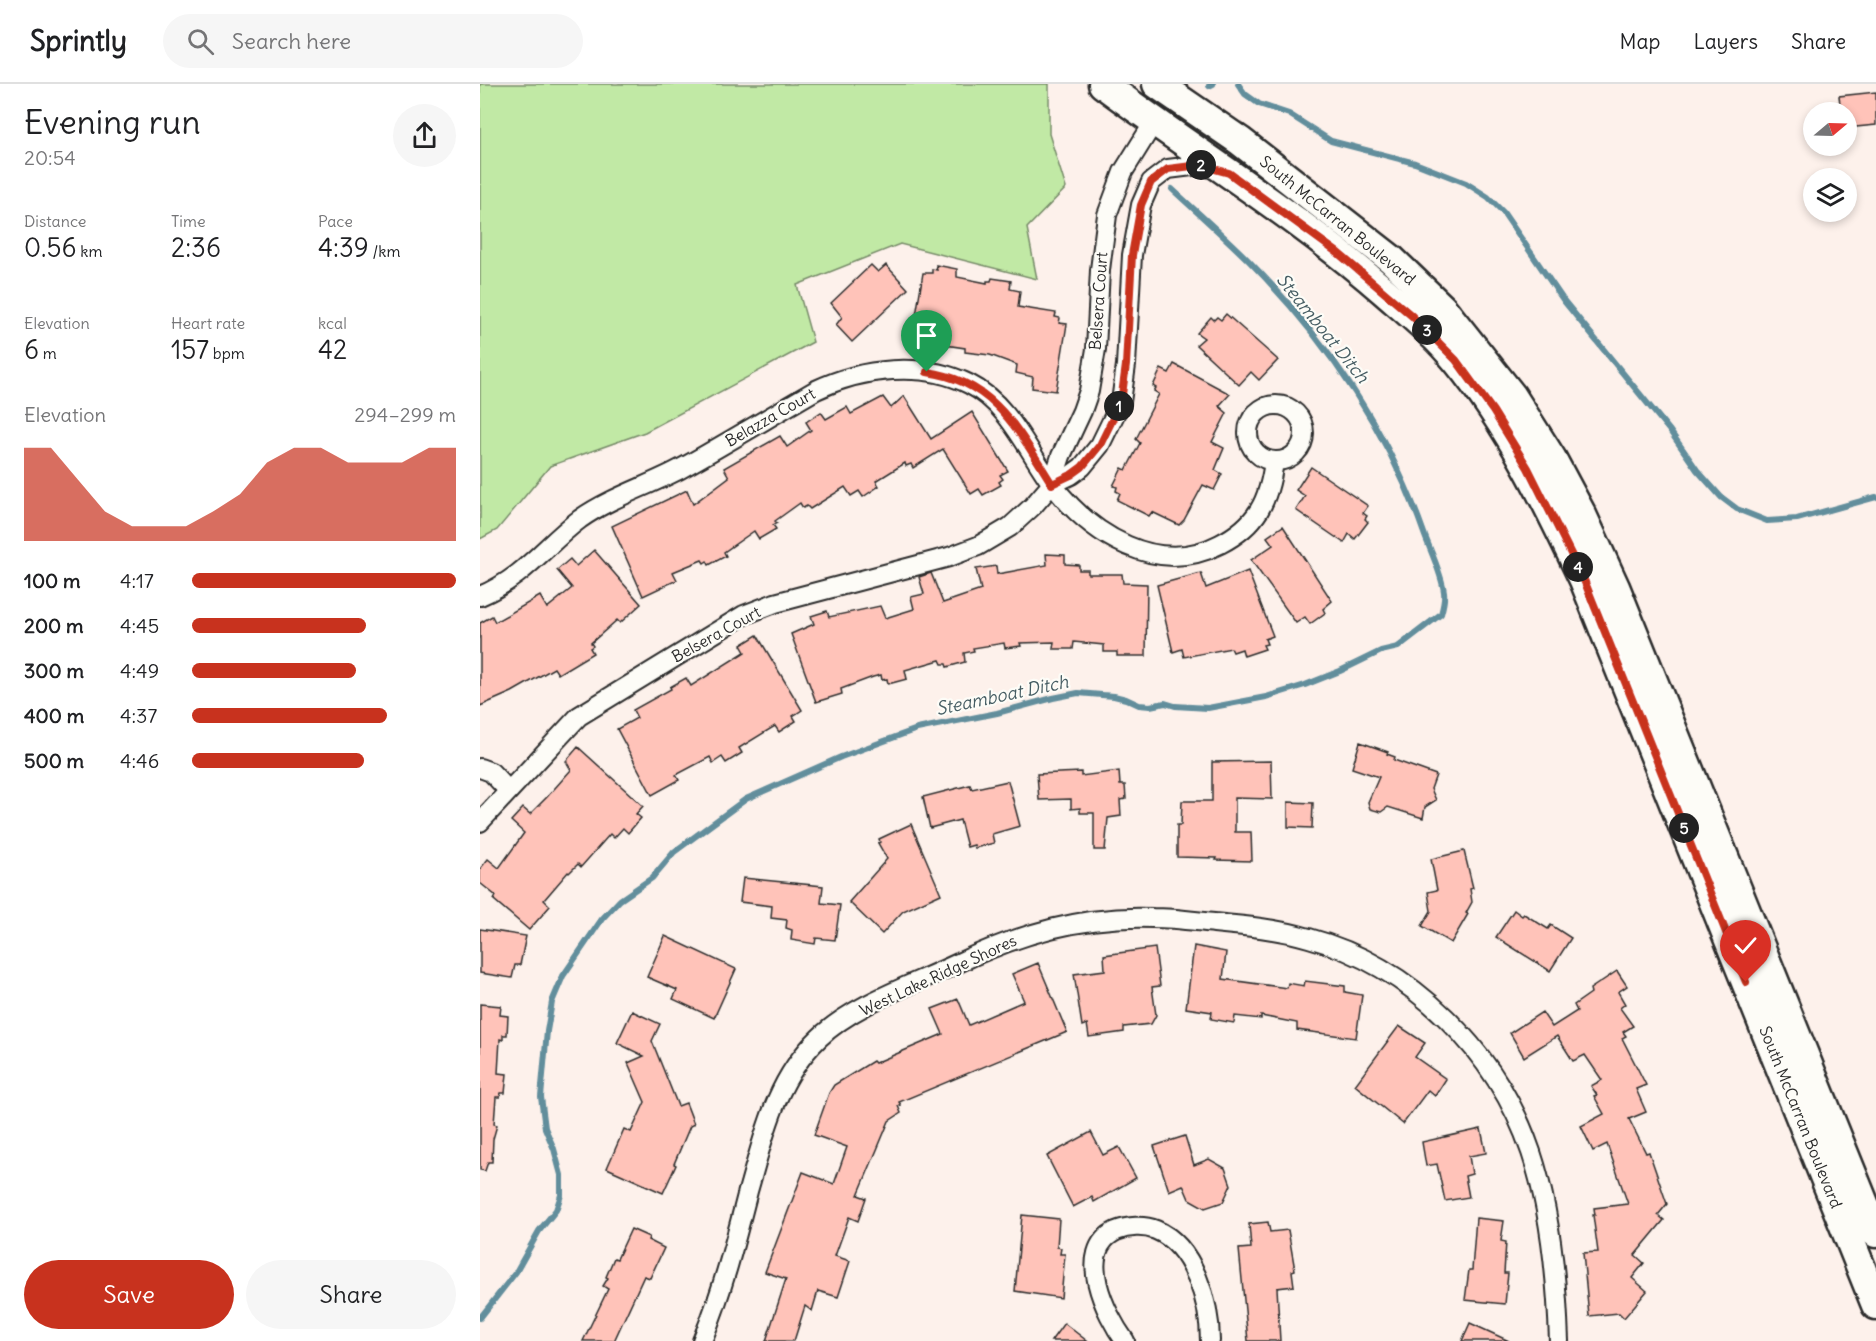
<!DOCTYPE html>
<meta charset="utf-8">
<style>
body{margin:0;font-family:Delius,sans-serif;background:#f6f6f6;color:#202124;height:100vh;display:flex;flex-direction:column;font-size:22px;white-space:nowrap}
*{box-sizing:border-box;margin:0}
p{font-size:20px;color:#757577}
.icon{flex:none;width:33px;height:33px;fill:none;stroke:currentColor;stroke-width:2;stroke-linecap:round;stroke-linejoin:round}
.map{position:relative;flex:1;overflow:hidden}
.sheet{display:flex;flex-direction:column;background:#fff;width:480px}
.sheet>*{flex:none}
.needle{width:39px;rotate:71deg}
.controls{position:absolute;left:1323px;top:18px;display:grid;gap:12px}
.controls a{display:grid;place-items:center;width:54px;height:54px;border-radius:50%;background:#fff;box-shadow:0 3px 9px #0003;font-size:30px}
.pin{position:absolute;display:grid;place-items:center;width:51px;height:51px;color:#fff;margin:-62px -26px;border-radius:50% 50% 50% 0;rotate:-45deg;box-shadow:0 0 6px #0007}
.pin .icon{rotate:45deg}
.km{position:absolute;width:30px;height:30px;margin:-15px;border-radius:50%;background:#222;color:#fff;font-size:16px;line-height:30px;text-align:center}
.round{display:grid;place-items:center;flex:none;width:63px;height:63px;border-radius:32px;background:#f6f6f6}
.headline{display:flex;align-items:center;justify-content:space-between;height:102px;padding:0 24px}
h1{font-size:33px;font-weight:600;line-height:45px}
.metrics{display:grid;grid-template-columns:repeat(3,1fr);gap:9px;height:102px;padding:6px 24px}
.metrics div{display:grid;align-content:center}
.metrics b{font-size:26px;font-weight:600}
.metrics small{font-size:16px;font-weight:400}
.metrics p{font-size:16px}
.chart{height:168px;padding:12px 24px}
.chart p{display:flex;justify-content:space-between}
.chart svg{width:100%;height:108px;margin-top:6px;fill:#c8321e;opacity:.7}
.cta{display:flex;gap:12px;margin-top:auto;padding:12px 24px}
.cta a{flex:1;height:69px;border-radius:36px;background:#c8321e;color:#fff;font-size:24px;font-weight:600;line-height:69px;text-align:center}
.cta a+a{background:#f6f6f6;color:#202124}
ul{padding:0 24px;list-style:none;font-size:20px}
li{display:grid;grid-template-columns:96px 72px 1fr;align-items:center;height:45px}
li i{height:15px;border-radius:8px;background:#c8321e}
header{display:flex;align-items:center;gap:36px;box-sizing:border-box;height:84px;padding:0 30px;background:#fff;border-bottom:2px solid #e0e0e0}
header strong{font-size:28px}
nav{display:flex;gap:33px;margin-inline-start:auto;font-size:21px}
.search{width:420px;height:54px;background:#f6f6f6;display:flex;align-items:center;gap:15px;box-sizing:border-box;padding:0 21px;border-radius:33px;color:#757577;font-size:22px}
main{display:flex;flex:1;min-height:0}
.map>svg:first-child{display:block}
</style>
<header>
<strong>Sprintly</strong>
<div class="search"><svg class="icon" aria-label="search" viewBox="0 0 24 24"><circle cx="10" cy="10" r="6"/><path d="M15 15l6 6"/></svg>Search here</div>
<nav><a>Map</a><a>Layers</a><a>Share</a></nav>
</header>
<main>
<section class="sheet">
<div class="headline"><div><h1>Evening run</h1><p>20:54</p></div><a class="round"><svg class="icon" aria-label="share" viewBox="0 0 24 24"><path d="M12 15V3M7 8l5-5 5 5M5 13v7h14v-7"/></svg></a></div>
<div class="metrics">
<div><p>Distance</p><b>0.56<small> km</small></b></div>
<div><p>Time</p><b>2:36</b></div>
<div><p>Pace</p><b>4:39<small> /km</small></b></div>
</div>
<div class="metrics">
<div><p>Elevation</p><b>6<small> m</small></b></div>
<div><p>Heart rate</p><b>157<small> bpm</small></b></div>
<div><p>kcal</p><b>42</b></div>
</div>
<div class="chart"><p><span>Elevation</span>294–299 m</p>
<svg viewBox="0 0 160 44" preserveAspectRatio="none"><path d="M0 44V6L10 6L20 19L30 32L40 38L50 38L60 38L70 32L80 25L90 12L100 6L110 6L120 12L130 12L140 12L150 6L160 6V44z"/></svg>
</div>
<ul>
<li><b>100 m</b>4:17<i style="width:100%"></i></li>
<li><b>200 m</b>4:45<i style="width:66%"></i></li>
<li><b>300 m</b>4:49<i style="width:62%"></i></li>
<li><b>400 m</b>4:37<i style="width:74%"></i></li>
<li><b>500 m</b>4:46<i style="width:65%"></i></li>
</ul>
<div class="cta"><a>Save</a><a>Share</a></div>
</section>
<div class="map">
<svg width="1396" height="1257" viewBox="0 0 1396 1257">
<rect width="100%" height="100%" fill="#fdf1eb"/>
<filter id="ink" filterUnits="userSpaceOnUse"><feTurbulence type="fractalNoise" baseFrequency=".0167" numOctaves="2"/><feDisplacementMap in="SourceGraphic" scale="12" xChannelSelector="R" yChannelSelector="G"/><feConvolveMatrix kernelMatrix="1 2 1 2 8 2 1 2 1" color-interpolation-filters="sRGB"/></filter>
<g filter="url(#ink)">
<polygon fill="#c1e9a5" stroke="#768a68" stroke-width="1.5" points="0,0 569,0 569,50 586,104 547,144 557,195 420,160 317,201 333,258 165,348 70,382 17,446 0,455"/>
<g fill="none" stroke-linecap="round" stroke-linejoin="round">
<g stroke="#628e9c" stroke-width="6">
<polyline points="758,0 765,10 779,20 809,30 851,57 935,79 986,99 1008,113 1023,128 1084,217 1190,347 1217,386 1241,413 1257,425 1287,437 1317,435 1396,413"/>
<polyline points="729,2 733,0"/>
<path d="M0,1234L36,1188L59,1147L76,1126L81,1111V1091L74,1065L65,1044L61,1013L67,947L72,918L83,892L122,835L140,816L172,794L194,768L266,715L361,673L437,645L517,629L573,614L598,609L634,612L646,615L659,621L670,622L685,619L695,622L728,624L786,613L825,601L860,587L901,567L918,563L961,530C963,523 965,515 964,508C962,491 951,468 945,452C909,348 846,255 769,177C744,152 718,129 692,105"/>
</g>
</g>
<g fill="#ffc3b9" stroke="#2b2b2b" stroke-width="1.5">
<polygon points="1396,8 1396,41 1366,44 1366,28 1361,28 1359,12"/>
<polygon points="391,181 398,188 406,181 428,205 372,258 356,241 362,233 351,219"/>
<polygon points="456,181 477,185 477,193 507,199 507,197 511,197 512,194 531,197 530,205 540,207 538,223 576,229 575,233 580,234 579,239 587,240 576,307 552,304 553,293 536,289 537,281 510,271 485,268 485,264 432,256 443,189 452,189 452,185 457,186"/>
<polygon points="746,230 798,276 779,296 771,288 759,301 716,261 724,254 717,249 731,233 734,236 737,233 741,236"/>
<polygon points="694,280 750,310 739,322 747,329 732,358 744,364 735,386 742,390 734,406 723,401 704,436 699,441 672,428 669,432 637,416 640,409 636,407 637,403 633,402 642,384 646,386 660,359 656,355 679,310 674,307 676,304 673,302 681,285 689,289"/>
<polygon points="424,312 451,355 492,328 528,387 520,391 523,395 519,398 521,401 503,411 499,405 491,410 463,365 433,384 431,380 426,382 425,379 396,397 399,402 383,413 379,407 371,412 365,403 330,425 327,422 323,424 320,419 295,437 297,439 293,441 296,445 279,455 274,447 244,468 246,472 229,481 227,477 224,479 222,476 193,488 197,496 163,512 132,442 207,406 213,420 249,393 244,384 300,352 307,363 331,346 326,338 341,328 346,335 367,323 371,330 403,313 411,324"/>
<polygon points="831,383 888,422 883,429 887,432 885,435 888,438 875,455 869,450 864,459 816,426 825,412 816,406"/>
<polygon points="803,442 852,517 843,525 845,529 830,540 825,533 816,539 771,476 793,461 787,453"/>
<polygon points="114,466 161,520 140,539 137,536 111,559 113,562 110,564 113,569 78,590 74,584 32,608 0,622 0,539 12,532 15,538 60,512 67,524 92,504 77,486 90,475 96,482"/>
<polygon points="566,470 585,471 585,480 599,481 599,486 608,486 608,490 642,490 643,499 667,500 666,572 637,572 637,568 624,568 624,561 594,558 593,565 573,565 574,558 540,559 541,562 525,564 524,559 493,564 494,567 484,569 485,578 467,583 466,580 462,580 460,576 425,586 427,595 408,600 407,595 402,596 401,591 393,593 361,605 362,610 336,618 311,550 334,540 331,532 347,527 349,533 400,522 405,534 434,525 431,513 444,510 439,493 451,489 463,519 501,506 496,485 516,482 517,490 567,481"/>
<polygon points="768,487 793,552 785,555 787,560 783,561 785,565 764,572 762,565 753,568 751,564 704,573 702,565 693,568 677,501 721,489 726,504"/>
<polygon points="277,551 322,626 313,632 316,637 299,648 295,642 259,664 262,669 246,679 242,673 233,679 230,673 196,691 199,696 172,711 137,645 157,634 153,626 191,605 190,603 206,594 211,602 265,568 261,561"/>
<polygon points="880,658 908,668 907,670 915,673 914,676 956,691 951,705 956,716 945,723 943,734 908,723 901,728 890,725 888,718 899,693 872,684"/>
<polygon points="98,663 163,722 156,730 161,734 148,749 143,744 134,754 130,750 101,783 98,780 89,789 88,788 64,816 70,822 49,846 14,816 16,812 0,799 0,785 8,775 19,784 44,749 31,737 43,724 50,730 67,713 91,686 86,677"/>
<polygon points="791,677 792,715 755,714 755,748 771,748 772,777 736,776 737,774 697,773 697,741 701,741 702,717 732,717 732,678"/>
<polygon points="639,687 640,701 645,701 646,715 640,716 641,732 628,734 625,766 614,766 614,729 600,729 600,724 591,725 591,715 559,716 557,690 601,688 601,692"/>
<polygon points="528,697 540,742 512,750 514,759 495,764 494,761 487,763 480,736 450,744 443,713 490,701 492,705"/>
<polygon points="808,718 833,719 832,744 808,743"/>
<polygon points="431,740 461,810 423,827 402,850 369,818 407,775 398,759 400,758 399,755"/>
<polygon points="984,767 993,804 990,805 992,818 986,829 988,830 971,859 942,842 951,827 948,808 957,806 951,775"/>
<polygon points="263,794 343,802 341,819 360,821 355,856 336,854 335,860 311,856 312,846 306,844 307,836 291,834 292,822 260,818"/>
<polygon points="1034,826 1042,832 1044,830 1068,845 1071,841 1091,854 1070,887 1016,853"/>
<polygon points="0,845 46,852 40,881 35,881 32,894 0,889"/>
<polygon points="185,852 256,885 234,934 193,915 197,906 167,893"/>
<polygon points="714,862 746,868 743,895 807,904 808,899 824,902 825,897 865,902 865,908 882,911 876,954 817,946 817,939 781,932 781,935 755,932 754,939 731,935 732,928 706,924"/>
<polygon points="675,864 680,902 672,903 676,931 671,940 644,943 644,948 609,953 607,940 602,942 594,890 625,886 624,871"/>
<polygon points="558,879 587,948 419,1018 421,1021 418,1022 421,1029 409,1037 378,1111 386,1114 378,1137 369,1133 355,1172 370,1177 358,1213 338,1207 332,1227 325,1222 314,1257 286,1257 306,1195 285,1188 323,1088 354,1100 367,1063 334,1051 349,1009 354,1001 393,977 395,979 463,950 452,925 478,915 489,941 544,917 532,890"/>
<polygon points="1137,887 1147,902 1138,908 1145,920 1140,924 1153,942 1143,948 1146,952 1142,954 1166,1001 1156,1005 1166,1028 1149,1035 1166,1069 1169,1068 1187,1120 1178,1131 1184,1136 1155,1171 1164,1179 1152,1194 1167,1207 1144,1234 1139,1229 1109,1232 1103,1169 1118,1168 1113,1131 1115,1131 1114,1124 1148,1120 1127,1060 1113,1067 1101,1042 1124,1030 1114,1012 1117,1011 1111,1002 1122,996 1105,971 1093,977 1077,952 1044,973 1030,949 1062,928 1072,943 1097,927 1094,921 1111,909 1110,905"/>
<polygon points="0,920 21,922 20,931 28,932 27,951 23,951 23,956 20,955 18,989 27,990 25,1009 21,1009 20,1013 16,1013 14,1040 17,1041 13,1055 12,1078 8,1078 5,1087 0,1086"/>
<polygon points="152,927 180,940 172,957 198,1022 206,1019 214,1040 210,1042 194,1080 196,1081 183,1109 127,1084 144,1045 151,1048 165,1018 148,979 164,972 137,959"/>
<polygon points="919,942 945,959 935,973 966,995 955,1012 948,1006 923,1040 875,1001"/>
<polygon points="1001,1045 1006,1069 989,1072 992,1090 985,1092 989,1113 965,1117 957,1080 946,1082 942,1058"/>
<polygon points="611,1048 623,1071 639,1063 656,1094 614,1118 612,1113 593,1123 567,1072"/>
<polygon points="705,1052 714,1081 729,1075 745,1084 751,1101 743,1118 725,1124 709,1115 703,1101 689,1107 674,1062"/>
<polygon points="542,1131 579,1135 577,1163 581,1164 580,1170 585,1170 581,1214 535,1207"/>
<polygon points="996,1134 1024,1137 1021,1157 1026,1158 1024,1189 1028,1189 1025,1220 985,1216 989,1186 992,1186"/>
<polygon points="788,1138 790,1148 808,1146 815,1186 812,1187 814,1202 797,1204 800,1257 768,1257 759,1165 771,1164 769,1140"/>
<polygon points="151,1145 169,1153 168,1156 184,1164 170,1194 164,1192 134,1257 103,1257 128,1205 123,1202 128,1194 126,1193 134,1174 137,1175"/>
<polygon points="584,1239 607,1257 571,1257"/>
<polygon points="990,1239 1029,1257 982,1257"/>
</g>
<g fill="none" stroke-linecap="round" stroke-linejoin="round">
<g stroke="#2b2b2b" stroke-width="22">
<g id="street">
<circle cx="796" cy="349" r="28"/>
<polyline points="572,400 591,391 602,383 620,361 641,318 646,281 652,171 661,121 671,98 688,85 720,81 738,86"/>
<path d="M0,512C45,493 64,462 100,435C131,413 169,402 202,384C247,359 291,332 336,306C382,284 442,277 489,300C529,320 547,366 572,400C611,451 677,493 740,460C777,441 789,417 794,377"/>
<polyline points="0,684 11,688 28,706"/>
<polyline points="0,738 99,632 264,531 295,519 469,473 498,462 530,443 553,422 572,400 581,372 602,327 609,307 616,265 620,186 627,131 643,88 674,38"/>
<path d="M222,1257C242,1209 255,1158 268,1107C284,1052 295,996 339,954C374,920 432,901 476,880C539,850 603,831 673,834C694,834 714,837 734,839C767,842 798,845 829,854C932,882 1017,968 1051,1068C1070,1124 1077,1198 1079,1257"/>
<path d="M645,1257C626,1231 594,1167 636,1147C648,1142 664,1141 676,1146C714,1162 730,1220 730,1257"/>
</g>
</g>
<g stroke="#2b2b2b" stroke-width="33">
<g id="primary">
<path d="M623,0C717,70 817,131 905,208C929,229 956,251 977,277C1031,343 1068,420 1104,496L1396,1221"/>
<polyline points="677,0 760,57 911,175 963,225 1032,312 1072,375 1102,431 1135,503 1396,1149"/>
</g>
</g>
<use href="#street" stroke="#fdfcf7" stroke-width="18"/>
<use href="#primary" stroke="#fdfcf7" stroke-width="28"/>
</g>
</g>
<g fill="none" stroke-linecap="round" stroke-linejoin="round" filter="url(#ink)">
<g stroke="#fff" stroke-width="12">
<path id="route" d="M447,288C515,297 539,348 572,400L591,391L602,383L620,361L641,318L646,281L652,171L661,121L671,98L688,85L720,81L749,89L858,169L932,232L976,276L1013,327L1048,384L1104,496L1266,898"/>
</g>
<use href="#route" stroke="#c8321e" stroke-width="8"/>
</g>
<g text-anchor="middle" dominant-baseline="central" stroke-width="4.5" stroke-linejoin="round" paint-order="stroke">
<g font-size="16" fill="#2b2b2b" stroke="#fdfcf7">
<text transform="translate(858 136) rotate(39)">South McCarran Boulevard</text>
<text transform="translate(618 217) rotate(-86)">Belsera Court</text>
<text transform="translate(290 333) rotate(-30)">Belazza Court</text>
<text transform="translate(236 550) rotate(-29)">Belsera Court</text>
<text transform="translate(458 891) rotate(-25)">West Lake Ridge Shores</text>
<text transform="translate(1321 1033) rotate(68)">South McCarran Boulevard</text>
</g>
<g font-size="18" font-style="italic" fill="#465d63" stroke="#fdfcf7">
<text transform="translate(843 244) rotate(51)">Steamboat Ditch</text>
<text transform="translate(522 611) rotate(-12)">Steamboat Ditch</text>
</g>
</g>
</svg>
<div class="controls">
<a><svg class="needle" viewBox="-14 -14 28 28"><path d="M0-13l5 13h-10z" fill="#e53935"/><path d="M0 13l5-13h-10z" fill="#757577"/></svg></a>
<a><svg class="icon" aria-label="layers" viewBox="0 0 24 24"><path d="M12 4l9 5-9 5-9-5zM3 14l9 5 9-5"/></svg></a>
</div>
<div class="pin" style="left:447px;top:288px;background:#1e9e55"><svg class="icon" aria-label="arrive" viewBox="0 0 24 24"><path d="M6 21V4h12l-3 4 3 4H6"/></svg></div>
<div class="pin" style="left:1266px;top:898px;background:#d93025"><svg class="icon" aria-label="check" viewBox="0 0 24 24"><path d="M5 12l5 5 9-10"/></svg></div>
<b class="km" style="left:639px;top:322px">1</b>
<b class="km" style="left:721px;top:81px">2</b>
<b class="km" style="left:947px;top:246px">3</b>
<b class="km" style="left:1098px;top:483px">4</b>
<b class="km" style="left:1204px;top:744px">5</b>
</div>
</main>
